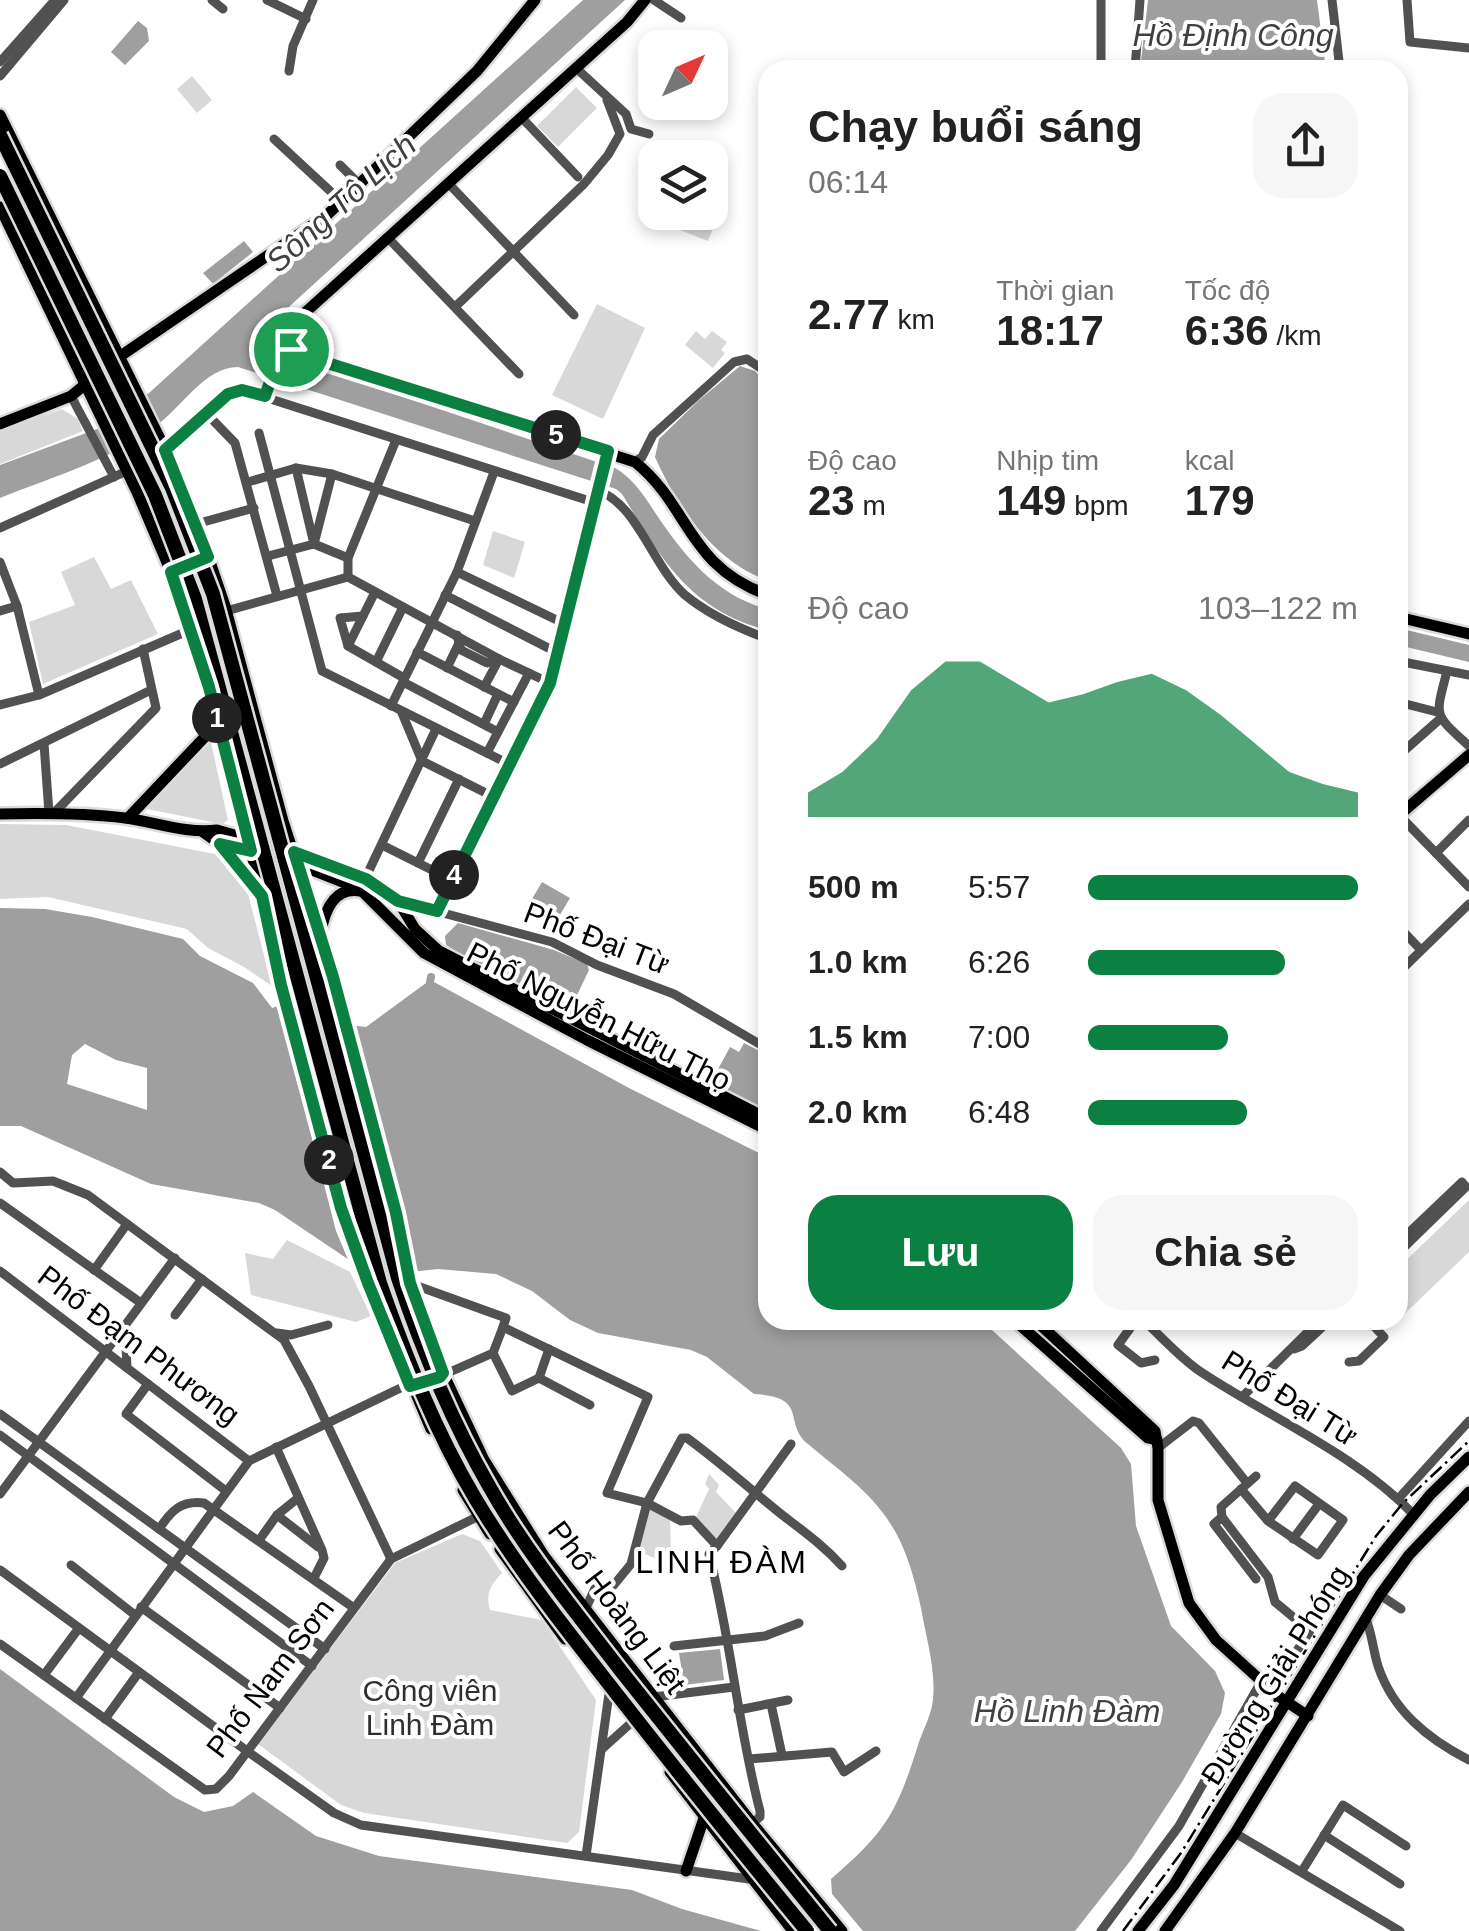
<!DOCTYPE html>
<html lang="vi">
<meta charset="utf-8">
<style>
body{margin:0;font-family:Helvetica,sans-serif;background:#f6f6f6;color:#222;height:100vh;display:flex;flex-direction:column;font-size:38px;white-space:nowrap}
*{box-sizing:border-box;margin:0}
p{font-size:32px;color:#767676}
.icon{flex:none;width:55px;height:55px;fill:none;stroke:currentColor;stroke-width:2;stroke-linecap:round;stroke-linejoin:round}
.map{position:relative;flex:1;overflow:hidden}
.details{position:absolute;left:758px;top:60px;width:650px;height:1270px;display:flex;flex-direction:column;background:#fff;border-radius:30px;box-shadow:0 5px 15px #0003}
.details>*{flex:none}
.needle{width:65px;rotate:46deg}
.buttons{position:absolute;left:638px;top:30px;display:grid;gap:20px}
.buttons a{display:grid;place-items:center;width:90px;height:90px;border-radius:20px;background:#fff;box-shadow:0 5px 15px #0003;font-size:50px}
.pin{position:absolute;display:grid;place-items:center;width:85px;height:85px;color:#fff;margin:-42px;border:5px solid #fff;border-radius:50%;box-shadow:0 2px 10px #0007}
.km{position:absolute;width:50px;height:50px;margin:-25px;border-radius:50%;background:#222;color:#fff;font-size:28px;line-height:50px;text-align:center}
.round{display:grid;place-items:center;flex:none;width:105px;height:105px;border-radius:30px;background:#f6f6f6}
.summary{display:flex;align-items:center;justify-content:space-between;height:170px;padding:0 50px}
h1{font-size:45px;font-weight:600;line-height:75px}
.figures{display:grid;grid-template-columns:repeat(3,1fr);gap:15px;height:170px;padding:10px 50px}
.figures div{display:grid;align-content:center}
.figures b{font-size:42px;font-weight:600}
.figures small{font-size:28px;font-weight:400}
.figures p{font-size:28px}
.chart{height:280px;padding:20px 50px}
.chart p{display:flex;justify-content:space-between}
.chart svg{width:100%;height:180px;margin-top:10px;fill:#0b8043;opacity:.7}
.button{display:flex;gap:20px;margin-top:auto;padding:20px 50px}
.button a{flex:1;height:115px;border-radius:30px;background:#0b8043;color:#fff;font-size:40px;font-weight:600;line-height:115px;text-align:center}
.button a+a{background:#f6f6f6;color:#222}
ul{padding:0 50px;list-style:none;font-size:32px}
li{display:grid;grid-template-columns:160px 120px 1fr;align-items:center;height:75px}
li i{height:25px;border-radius:12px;background:#0b8043}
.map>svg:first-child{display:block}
</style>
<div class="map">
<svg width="1469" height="1931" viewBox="0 0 1469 1931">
<rect width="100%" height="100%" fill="#fff"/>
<g fill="#d8d8d8">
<polygon points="192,76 212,100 197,113 177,89"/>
<polygon points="576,87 597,108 558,147 537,126"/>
<polygon points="710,181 726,186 719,215 712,214 718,216 708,241 662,223 666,213 710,213"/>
<polygon points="597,304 645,328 603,419 552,395"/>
<polygon points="696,331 705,339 712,331 727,342 721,350 725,353 713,368 685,345"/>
<polygon points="62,409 78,419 83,431 0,464 0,431"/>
<polygon points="493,531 525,542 514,578 483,565"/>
<polygon points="94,557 111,589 131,580 158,634 43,684 29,622 75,605 61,572"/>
<polygon points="210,738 228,820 222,824 147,809 148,805"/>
<polygon points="0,824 66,825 215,854 246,886 272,986 244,967 208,948 187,929 48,897 0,899"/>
<polygon points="1469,1200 1469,1252 1398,1320 1398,1268"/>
<polygon points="287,1240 350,1272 371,1316 356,1322 251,1295 245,1253 273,1259"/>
<polygon points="709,1474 719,1485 716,1492 736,1513 718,1543 695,1519 709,1489 705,1484"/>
<polygon points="650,1507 670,1518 671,1551 657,1559 637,1551"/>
<path d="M462,1534L480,1541L502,1573C491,1585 485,1593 490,1610L542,1620L596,1700L579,1832L567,1843L364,1813L341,1805L258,1744L395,1563Z"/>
</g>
<g fill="#9f9f9f" fill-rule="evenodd">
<path d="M583,0H625L257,336V348L615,468C633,478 645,497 656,514C685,557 716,595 767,609V630C689,610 661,558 622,494L616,489L238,367C205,367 182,407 157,425C110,461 54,476 0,498V465L97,429L149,393Z"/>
<polygon points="1148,0 1317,0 1326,70 1140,70"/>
<polygon points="138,21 147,28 149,41 125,65 111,52"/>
<polygon points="244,241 253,252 213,284 203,273"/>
<path d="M740,366L755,371L767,385V580C715,563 676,505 655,457L659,439L699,400Z"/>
<polygon points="1398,628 1469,645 1469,662 1398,645"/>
<polygon points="542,882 570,898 554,925 526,909"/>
<path d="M0,908L45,909L92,917L183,939L200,956L253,983L272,1008L278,1006L282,1017L366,1027L426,983L434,982L629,1088L767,1157L768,1320H981L1121,1448L1131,1464L1136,1526L1171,1626L1215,1671L1225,1693L1221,1714L1182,1782L1131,1860L1075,1931H863L832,1894L831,1879C887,1831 897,1812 919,1742C924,1728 932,1713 933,1699C936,1670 926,1637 921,1608C915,1580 906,1547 890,1523C870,1491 836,1468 808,1444C782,1422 810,1397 754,1394L707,1357L691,1350L598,1333L570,1320L532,1291L496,1274L438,1269L373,1276L275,1210L259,1203L151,1184L21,1126H0ZM85,1044L116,1060L147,1068V1110L67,1084L72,1055Z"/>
<polygon points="458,923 554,950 587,964 589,970 570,1010 467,958 446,945 445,936"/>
<polygon points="744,1043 767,1055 767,1110 711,1082 730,1047 739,1052"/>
<polygon points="720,1649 724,1680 684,1685 679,1653"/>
<polygon points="0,1669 174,1797 204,1812 233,1806 253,1792 316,1836 379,1856 632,1890 682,1909 761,1931 0,1931"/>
</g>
<g fill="#fff">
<polygon points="277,1001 282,1003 370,1279 352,1269 336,1231"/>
<polygon points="339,1018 354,1020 403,1203 416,1276 403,1277 375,1155"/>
</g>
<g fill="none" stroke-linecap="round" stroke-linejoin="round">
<polyline stroke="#9f9f9f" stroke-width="8" points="430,982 431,977"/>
<g stroke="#dbdbdb" stroke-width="16">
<g id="major">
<path d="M645,0L627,22L288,328L286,337L291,349L305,356L635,462C690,506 687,566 768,595"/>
<polyline points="0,115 165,449 203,541 225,606 283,821 313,914"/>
<polyline points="0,207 137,492 177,586 209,687 270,926"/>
<polyline points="0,424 71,396 119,357 327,215 477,71 535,0"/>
<polyline points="1398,617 1469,634"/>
<path d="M0,814C42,813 83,813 125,818C155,822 186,834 217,830L294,852L365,879L398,901L415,929L439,951L768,1119"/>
<polyline points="1398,816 1469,755"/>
<polyline points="128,818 218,723"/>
<polyline points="203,832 220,844 299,865 360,889 424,953 587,1040 768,1130"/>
<polyline points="220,844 258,891"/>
<path d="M321,932C325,910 334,887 360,891"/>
<polyline points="279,974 352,1243 431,1429"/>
<polyline points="353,1052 396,1213 409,1283 443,1373 484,1460 544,1556 752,1823 842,1931"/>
<polyline points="1014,1320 1148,1438 1157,1440"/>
<polyline points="1035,1320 1155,1431 1158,1448 1158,1500 1189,1603 1216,1640 1278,1696 1308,1716"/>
<polyline points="463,1490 490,1534"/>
<polyline points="500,1549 565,1639"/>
<polyline points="670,1772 793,1931"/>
<polyline points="686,1871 704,1818"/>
<polyline points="1138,1931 1174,1885 1364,1576 1430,1495 1469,1457"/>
<polyline points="1165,1931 1235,1833 1380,1595 1409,1555 1469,1492"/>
</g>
</g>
<g stroke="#dbdbdb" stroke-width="19">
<g id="highway">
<polyline points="310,909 384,1204"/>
<polyline points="269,919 356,1216"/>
</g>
</g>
<g stroke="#515151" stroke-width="9">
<polyline points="212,0 223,9"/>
<polyline points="267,0 306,19"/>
<polyline points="654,0 681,18"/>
<polyline points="1332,0 1340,70"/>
<polyline points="1407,0 1410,42 1469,48"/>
<polyline points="0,62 55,0"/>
<polyline points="576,68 626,114 631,129 649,134"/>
<polyline points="1101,70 1101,0"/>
<polyline points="1135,70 1140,0"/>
<polyline points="289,71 293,46 313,0"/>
<polyline points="0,76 64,0"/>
<polyline points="521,117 578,177"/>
<polyline points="274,139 342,202"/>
<polyline points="340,165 360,185"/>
<polyline points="448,183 574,315"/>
<polyline points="388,238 519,374"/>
<polyline points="455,307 584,184 608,155 620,134 607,100"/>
<polyline points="71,396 114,477"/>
<polyline points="265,396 286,337"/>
<polyline points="205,412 235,443 277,596"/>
<polyline points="259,433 322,671 511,765"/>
<polyline points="165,449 220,398 242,390 593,502"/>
<polyline points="635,462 642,457 653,435 734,362 747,359 768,373"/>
<polyline points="332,474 314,544 348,558"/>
<polyline points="248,482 296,468 332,474 475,521"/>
<path d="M596,490C637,502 652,566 685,595C709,615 738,628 768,639"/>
<polyline points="196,524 254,508"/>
<polyline points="0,528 127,471"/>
<polyline points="268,556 314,544 296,468"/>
<polyline points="0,562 17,606 39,695"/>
<polyline points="457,572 565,624"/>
<polyline points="348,577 348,558 396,440"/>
<polyline points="445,595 558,653"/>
<polyline points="0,611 17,606"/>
<polyline points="226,611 348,577 499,659 550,683"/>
<polyline points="363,616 340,618 348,646 404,678"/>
<polyline points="457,635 461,650 487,663 499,659"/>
<polyline points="348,646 375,592"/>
<polyline points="417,652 514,702"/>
<polyline points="1398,661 1469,675"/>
<polyline points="376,662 403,607"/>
<polyline points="447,668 459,643"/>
<path d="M1447,671C1435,718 1433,713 1469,746"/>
<polyline points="403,682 498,732"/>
<polyline points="484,687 499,659"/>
<polyline points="1398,702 1437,712"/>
<polyline points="0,705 39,695 192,629"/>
<polyline points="391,706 457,572 494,472"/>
<polyline points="402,713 422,761 494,797"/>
<polyline points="484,724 498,694"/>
<polyline points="44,744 49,813"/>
<polyline points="487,753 529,673"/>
<polyline points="1398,756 1440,719"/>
<polyline points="0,764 151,690"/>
<polyline points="54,813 156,708 143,649"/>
<polyline points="1398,814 1469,887"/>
<polyline points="382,845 452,880"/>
<polyline points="1436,853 1469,820"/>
<polyline points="274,856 390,1289 425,1377"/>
<polyline points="418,863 459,779"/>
<polyline points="365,879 436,729"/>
<polyline points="398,901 552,942 597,965 674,994 768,1049"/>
<polyline points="437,911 550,683 608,451"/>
<polyline points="1398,926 1421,950"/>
<polyline points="1398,973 1469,904"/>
<polyline points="0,1172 13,1183 53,1181 88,1195 284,1340 309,1386 391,1559"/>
<polyline points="0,1203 141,1303"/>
<polyline points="1398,1243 1462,1182 1466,1187 1398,1253"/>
<polyline points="94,1270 127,1224"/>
<polyline points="0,1271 249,1461"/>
<path d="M409,1283L506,1318L503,1327L648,1397L607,1493L647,1503L681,1521L693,1520L717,1546L709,1554C731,1639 738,1727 760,1811V1817L752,1823"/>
<polyline points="175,1315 202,1279"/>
<polyline points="1136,1320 1118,1345 1141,1363 1155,1360"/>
<path d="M1143,1320C1162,1337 1180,1358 1201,1372C1269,1417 1357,1455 1413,1514"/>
<polyline points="125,1326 127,1368"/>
<polyline points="277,1333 291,1335 328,1325"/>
<polyline points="1294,1349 1302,1346 1330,1320"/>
<polyline points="493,1353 512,1391 539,1378 590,1405"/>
<polyline points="1349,1362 1359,1361 1384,1337 1368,1320"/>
<polyline points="539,1378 549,1349"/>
<polyline points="148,1384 126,1414 226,1491"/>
<polyline points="418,1386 493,1353 503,1327"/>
<polyline points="1243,1396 1320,1320"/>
<polyline points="0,1414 325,1649"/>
<polyline points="0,1435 312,1666"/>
<polyline points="276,1447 322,1550 324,1558 314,1578"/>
<polyline points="1158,1448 1193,1421 1199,1423 1247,1483"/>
<polyline points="1256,1476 1221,1507 1222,1517 1268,1577 1275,1602 1310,1631 1290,1661 1265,1684"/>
<polyline points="1241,1489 1268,1521 1318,1555 1343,1520 1295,1486 1268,1521"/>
<polyline points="0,1494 175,1258"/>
<polyline points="1399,1498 1469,1421"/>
<polyline points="277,1515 318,1547"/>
<polyline points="1222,1517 1214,1524 1256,1579"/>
<path d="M159,1529C171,1511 181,1500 204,1503L354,1608"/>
<polyline points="260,1539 277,1515 298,1498"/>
<polyline points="1293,1539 1319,1504"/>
<polyline points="717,1546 791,1444"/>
<polyline points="71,1565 135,1615"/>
<polyline points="0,1570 247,1751 334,1813 361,1825 749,1879"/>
<polyline points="1380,1595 1401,1609"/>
<polyline points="141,1607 280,1708"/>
<path d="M585,1610L596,1586H613L631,1564L647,1503L682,1438H687C720,1462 750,1489 781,1514C803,1531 823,1545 842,1566"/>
<path d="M1366,1619C1372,1634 1373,1650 1378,1666C1393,1711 1428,1739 1469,1760"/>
<polyline points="0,1644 205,1790 216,1789 229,1776 391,1559 477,1517"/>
<polyline points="674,1646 765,1636 799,1623"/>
<polyline points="44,1675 79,1628"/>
<polyline points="654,1697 734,1687"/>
<polyline points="76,1698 249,1461 413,1382"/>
<polyline points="771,1704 782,1755"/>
<polyline points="738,1710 788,1700"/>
<polyline points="105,1719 139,1672"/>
<polyline points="602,1749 631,1723"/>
<polyline points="749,1759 832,1752 844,1772 876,1751"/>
<polyline points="1235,1833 1400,1931"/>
<polyline points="1324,1835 1400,1884"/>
<polyline points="586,1856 609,1694"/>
<polyline points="1302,1871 1343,1805 1406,1846"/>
<polyline points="1101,1931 1179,1826 1262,1680"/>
</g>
<use href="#major" stroke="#000" stroke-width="11"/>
<use href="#highway" stroke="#000" stroke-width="14"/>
<polyline stroke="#000" stroke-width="2.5" stroke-dasharray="15 5 2.5 5" stroke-linecap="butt" points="1123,1931 1181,1853 1376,1536 1403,1503 1469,1441"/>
<g stroke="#dbdbdb" stroke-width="19" stroke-linecap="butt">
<g id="highway-bridge">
<path d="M0,135L172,488L213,594L398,1278C422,1350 451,1420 489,1486C526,1552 575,1611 621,1671C690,1758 760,1845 830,1931"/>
<path d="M0,176L155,495L195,599L380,1283C406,1357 435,1431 475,1498C515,1565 564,1627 612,1688C676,1770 741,1851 807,1931"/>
</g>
</g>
<use href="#highway-bridge" stroke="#000" stroke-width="14"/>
</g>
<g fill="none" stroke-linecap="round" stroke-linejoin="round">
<g stroke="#fff" stroke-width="20">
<polygon id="route" points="286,337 291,349 305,356 608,451 550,683 437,911 398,901 366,879 294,852 333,977 396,1213 410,1283 443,1373 440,1377 410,1386 368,1283 341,1208 281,985 262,896 220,844 251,851 209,687 171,572 208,557 165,450 228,394 242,390 265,396"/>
</g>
<use href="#route" stroke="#0b8043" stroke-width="12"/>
</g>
<g text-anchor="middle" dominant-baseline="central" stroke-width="8" stroke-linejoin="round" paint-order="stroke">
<g font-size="30" fill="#000" stroke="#fff">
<text transform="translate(597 938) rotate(21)">Phố Đại Từ</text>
<text transform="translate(599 1016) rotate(27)">Phố Nguyễn Hữu Thọ</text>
<text transform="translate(139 1345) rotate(37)">Phố Đạm Phương</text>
<text transform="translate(1290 1398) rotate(32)">Phố Đại Từ</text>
<text transform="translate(617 1607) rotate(53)">Phố Hoàng Liệt</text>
<text transform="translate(1275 1675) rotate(-58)">Đường Giải Phóng</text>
<text transform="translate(270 1678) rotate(-53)">Phố Nam Sơn</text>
</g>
<g font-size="30" fill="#2f2f2f" stroke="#fff">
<text x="430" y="1690">Công viên<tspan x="430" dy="34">Linh Đàm</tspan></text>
</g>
<g font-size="32" font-style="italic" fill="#404040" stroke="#fff">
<text x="1233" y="35">Hồ Định Công</text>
<text transform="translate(341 203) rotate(-42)">Sông Tô Lịch</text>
<text x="1067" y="1711">Hồ Linh Đàm</text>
</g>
<g font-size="32" letter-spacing="2.5" fill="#000" stroke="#fff">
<text x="722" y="1562">LINH ĐÀM</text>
</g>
</g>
</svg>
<div class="buttons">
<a><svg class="needle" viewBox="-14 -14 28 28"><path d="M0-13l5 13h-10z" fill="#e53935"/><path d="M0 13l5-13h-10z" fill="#767676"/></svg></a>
<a><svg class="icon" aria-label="layers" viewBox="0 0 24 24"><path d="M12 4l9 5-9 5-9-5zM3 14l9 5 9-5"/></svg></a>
</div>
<div class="pin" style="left:291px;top:349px;background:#1e9e55"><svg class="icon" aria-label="arrive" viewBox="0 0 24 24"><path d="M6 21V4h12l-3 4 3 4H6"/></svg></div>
<b class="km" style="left:217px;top:718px">1</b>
<b class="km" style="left:329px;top:1160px">2</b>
<b class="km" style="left:454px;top:875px">4</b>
<b class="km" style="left:556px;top:435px">5</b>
<section class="details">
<div class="summary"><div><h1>Chạy buổi sáng</h1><p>06:14</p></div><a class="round"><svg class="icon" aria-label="share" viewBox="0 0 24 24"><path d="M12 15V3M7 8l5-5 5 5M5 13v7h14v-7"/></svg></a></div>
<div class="figures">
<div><b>2.77<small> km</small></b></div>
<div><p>Thời gian</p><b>18:17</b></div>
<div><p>Tốc độ</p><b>6:36<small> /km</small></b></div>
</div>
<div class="figures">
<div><p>Độ cao</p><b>23<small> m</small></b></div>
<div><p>Nhịp tim</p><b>149<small> bpm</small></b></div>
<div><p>kcal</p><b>179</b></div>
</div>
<div class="chart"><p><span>Độ cao</span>103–122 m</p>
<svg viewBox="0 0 160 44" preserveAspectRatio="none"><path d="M0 44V38L10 33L20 25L30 13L40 6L50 6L60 11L70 16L80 14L90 11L100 9L110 13L120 19L130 26L140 33L150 36L160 38V44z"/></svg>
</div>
<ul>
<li><b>500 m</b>5:57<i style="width:100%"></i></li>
<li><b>1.0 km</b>6:26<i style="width:73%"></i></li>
<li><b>1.5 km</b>7:00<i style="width:52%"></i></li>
<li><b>2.0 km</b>6:48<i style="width:59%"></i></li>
</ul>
<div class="button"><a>Lưu</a><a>Chia sẻ</a></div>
</section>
</div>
